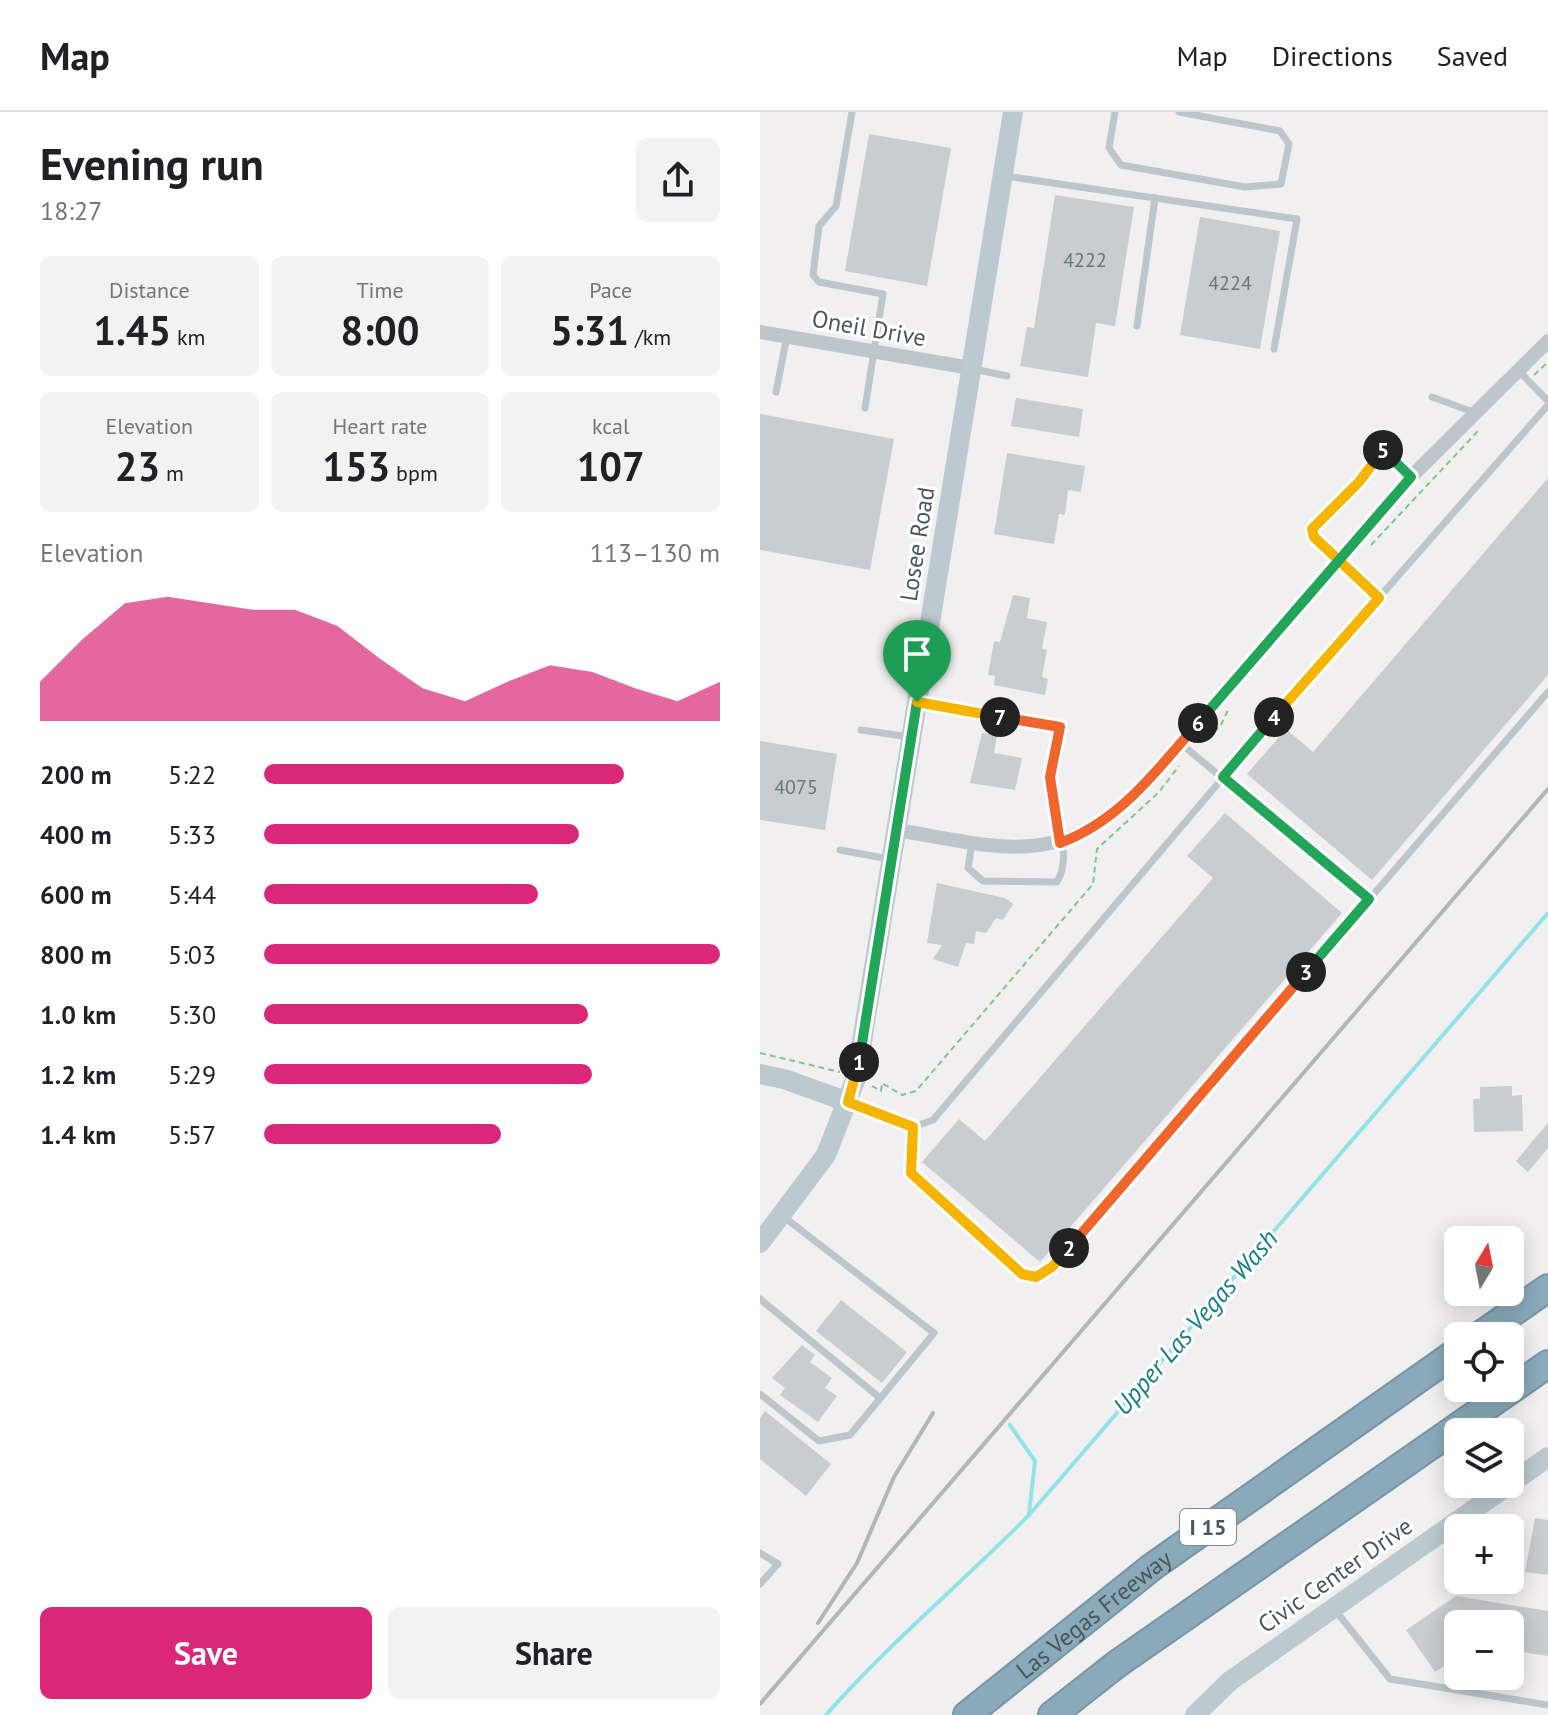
<!DOCTYPE html>
<meta charset="utf-8">
<style>
body{margin:0;font-family:"PT Sans",sans-serif;background:#f2f2f2;color:#202124;height:100vh;display:flex;flex-direction:column;font-size:30px;white-space:nowrap}
*{box-sizing:border-box;margin:0}
p{font-size:26px;color:#757577}
.icon{flex:none;width:44px;height:44px;fill:none;stroke:currentColor;stroke-width:2;stroke-linecap:round;stroke-linejoin:round}
.map{position:relative;flex:1;overflow:hidden}
.side{display:flex;flex-direction:column;background:#fff;width:760px}
.side>*{flex:none}
.needle{width:52px;rotate:10deg}
.tools{position:absolute;left:684px;top:1114px;display:grid;gap:16px}
.tools a{display:grid;place-items:center;width:80px;height:80px;border-radius:12px;background:#fff;box-shadow:0 4px 20px #0003;font-size:40px}
.pin{position:absolute;display:grid;place-items:center;width:68px;height:68px;color:#fff;margin:-82px -34px;border-radius:50% 50% 50% 0;rotate:-45deg;box-shadow:0 0 8px #0007}
.pin .icon{rotate:45deg}
.km{position:absolute;width:40px;height:40px;margin:-20px;border-radius:50%;background:#222;color:#fff;font-size:22px;line-height:40px;text-align:center}
.round{display:grid;place-items:center;flex:none;width:84px;height:84px;border-radius:12px;background:#f2f2f2}
.headline{display:flex;align-items:center;justify-content:space-between;height:136px;padding:0 40px}
h1{font-size:44px;font-weight:700;line-height:60px}
.metrics{display:grid;grid-template-columns:repeat(3,1fr);gap:12px;height:136px;padding:8px 40px}
.metrics div{display:grid;align-content:center;border-radius:12px;background:#f2f2f2;text-align:center}
.metrics b{font-size:40px;font-weight:700}
.metrics small{font-size:22px;font-weight:400}
.metrics p{font-size:22px}
.chart{height:224px;padding:16px 40px}
.chart p{display:flex;justify-content:space-between}
.chart svg{width:100%;height:144px;margin-top:8px;fill:#db2777;opacity:.7}
.action{display:flex;gap:16px;margin-top:auto;padding:16px 40px}
.action a{flex:1;height:92px;border-radius:12px;background:#db2777;color:#fff;font-size:32px;font-weight:700;line-height:92px;text-align:center}
.action a+a{background:#f2f2f2;color:#202124}
ul{padding:0 40px;list-style:none;font-size:26px}
li{display:grid;grid-template-columns:128px 96px 1fr;align-items:center;height:60px}
li i{height:20px;border-radius:10px;background:#db2777}
header{display:flex;align-items:center;gap:48px;box-sizing:border-box;height:112px;padding:0 40px;background:#fff;border-bottom:2px solid #e0e0e0}
header strong{font-size:38px}
nav{display:flex;gap:44px;margin-inline-start:auto;font-size:28px}
main{display:flex;flex:1;min-height:0}
.map>svg:first-child{display:block}
</style>
<header>
<strong>Map</strong>
<nav><a>Map</a><a>Directions</a><a>Saved</a></nav>
</header>
<main>
<section class="side">
<div class="headline"><div><h1>Evening run</h1><p>18:27</p></div><a class="round"><svg class="icon" aria-label="share" viewBox="0 0 24 24"><path d="M12 15V3M7 8l5-5 5 5M5 13v7h14v-7"/></svg></a></div>
<div class="metrics">
<div><p>Distance</p><b>1.45<small> km</small></b></div>
<div><p>Time</p><b>8:00</b></div>
<div><p>Pace</p><b>5:31<small> /km</small></b></div>
</div>
<div class="metrics">
<div><p>Elevation</p><b>23<small> m</small></b></div>
<div><p>Heart rate</p><b>153<small> bpm</small></b></div>
<div><p>kcal</p><b>107</b></div>
</div>
<div class="chart"><p><span>Elevation</span>113–130 m</p>
<svg viewBox="0 0 160 44" preserveAspectRatio="none"><path d="M0 44V32L10 19L20 8L30 6L40 8L50 10L60 10L70 15L80 25L90 34L100 38L110 32L120 27L130 29L140 34L150 38L160 32V44z"/></svg>
</div>
<ul>
<li><b>200 m</b>5:22<i style="width:79%"></i></li>
<li><b>400 m</b>5:33<i style="width:69%"></i></li>
<li><b>600 m</b>5:44<i style="width:60%"></i></li>
<li><b>800 m</b>5:03<i style="width:100%"></i></li>
<li><b>1.0 km</b>5:30<i style="width:71%"></i></li>
<li><b>1.2 km</b>5:29<i style="width:72%"></i></li>
<li><b>1.4 km</b>5:57<i style="width:52%"></i></li>
</ul>
<div class="action"><a>Save</a><a>Share</a></div>
</section>
<div class="map">
<svg width="788" height="1603" viewBox="0 0 788 1603">
<rect width="100%" height="100%" fill="#f2eff0"/>
<g fill="none" stroke-linecap="round" stroke-linejoin="round">
<g stroke="#91e3e6" stroke-width="4">
<polyline points="250,1313 275,1349 269,1402"/>
<path d="M66,1603C129,1531 202,1471 269,1403L788,801"/>
</g>
</g>
<g fill="#c9cdd0">
<polygon points="109,22 191,36 167,174 85,159"/>
<polygon points="295,83 374,95 355,214 336,211 328,265 260,254 267,215 274,216"/>
<polygon points="440,105 520,119 500,237 420,223"/>
<polygon points="256,286 323,297 319,325 251,314"/>
<polygon points="0,302 134,327 110,458 0,438"/>
<polygon points="247,341 325,354 321,380 308,378 305,403 299,402 294,432 234,422"/>
<polygon points="788,366 788,563 612,768 487,662 526,617 553,640"/>
<polygon points="253,483 270,486 267,506 287,510 282,537 287,538 282,565 288,567 285,583 234,573 235,564 228,563 234,529 240,530"/>
<polygon points="222,621 237,623 234,641 262,646 255,678 210,671"/>
<polygon points="0,629 77,642 65,718 0,708"/>
<polygon points="465,701 582,801 280,1150 162,1050 199,1007 225,1029 453,766 427,744"/>
<polygon points="177,771 245,786 253,792 243,808 236,806 226,821 216,819 214,832 206,831 198,855 173,847 182,833 167,831"/>
<polygon points="752,974 752,984 762,983 763,1019 714,1020 713,987 720,987 720,975"/>
<polygon points="788,1011 788,1036 768,1060 756,1049"/>
<polygon points="81,1188 147,1240 122,1271 56,1219"/>
<polygon points="42,1233 55,1243 50,1250 72,1266 65,1276 77,1284 58,1310 20,1283 25,1276 12,1266"/>
<polygon points="5,1299 71,1352 46,1384 0,1347 0,1306"/>
<polygon points="775,1406 788,1408 788,1463 765,1460"/>
<polygon points="696,1484 788,1499 788,1544 750,1538 750,1512 698,1512 697,1545 675,1560 646,1518"/>
</g>
<g fill="none" stroke-linecap="round" stroke-linejoin="round">
<g stroke="#7695a6" stroke-width="30">
<g id="highway">
<polyline points="719,1224 788,1176"/>
<path id="s1" d="M207,1603L392,1455L698,1239"/>
<polyline points="292,1603 357,1552 788,1252"/>
</g>
</g>
<g stroke="#7bc895" stroke-width="2" stroke-dasharray="6 4" stroke-linecap="butt">
<polyline points="774,263 788,250"/>
<polyline points="611,433 719,318"/>
<polyline points="445,625 460,615 468,598"/>
<polyline points="0,941 80,960"/>
<polyline points="112,974 121,979 122,971 142,983 156,979 333,772 337,737 399,680 419,654"/>
</g>
<g stroke="#bcc6cb" stroke-width="7">
<polyline points="92,0 76,94 59,114 53,163 59,170 123,182 105,296"/>
<polyline points="355,0 349,36 361,53 485,75 521,72 529,32 520,19 419,0"/>
<polyline points="245,64 537,107 514,237"/>
<polyline points="377,214 395,86"/>
<polyline points="214,257 247,264"/>
<polyline points="758,258 788,289"/>
<polyline points="16,280 27,224"/>
<polyline points="672,285 713,300"/>
<polyline points="619,486 554,425 552,417 599,370 622,337 651,365"/>
<path d="M160,591L300,615C297,631 291,649 290,665C290,699 315,740 297,770L223,769L208,756L212,731"/>
<polyline points="101,618 150,625"/>
<polyline points="420,631 609,787"/>
<polyline points="80,738 129,747"/>
<polyline points="90,991 153,1015 173,1008 516,603 788,293"/>
<polyline points="153,1015 151,1061 262,1162 276,1165 292,1155 788,580"/>
<polyline points="0,1187 120,1286"/>
<polyline points="0,1282 59,1329 90,1323 174,1221 24,1105"/>
<polyline points="0,1441 18,1452 0,1472"/>
<polyline points="575,1498 630,1567 788,1593"/>
</g>
<g stroke="#bcc6cb" stroke-width="14">
<polyline points="0,220 211,256"/>
<path d="M137,718C239,735 298,758 380,678L651,365L788,229"/>
</g>
<g stroke="#bcc9d0" stroke-width="20">
<polyline points="0,962 24,967 88,990"/>
<polyline points="0,1131 66,1043 96,966 253,0"/>
<polyline points="750,1372 788,1345"/>
<polyline points="435,1603 470,1569 750,1372"/>
</g>
<use href="#highway" stroke="#8aaabb" stroke-width="26"/>
<g stroke="#b2b6b9" stroke-width="4">
<polyline points="58,1511 97,1451 134,1365 173,1301"/>
<polyline points="0,1592 788,677"/>
</g>
</g>
<g fill="none" stroke-linecap="round" stroke-linejoin="round">
<g stroke="#fff" stroke-width="16">
<polyline id="split-1" points="99,950 157,590"/>
</g>
<g stroke="#fff" stroke-width="16">
<polyline id="split-2" points="99,950 88,990 153,1015 151,1061 262,1162 276,1165 292,1155 309,1136"/>
</g>
<g stroke="#fff" stroke-width="16">
<polyline id="split-3" points="309,1136 546,860"/>
</g>
<g stroke="#fff" stroke-width="16">
<polyline id="split-4" points="514,605 463,665 609,787 546,860"/>
</g>
<g stroke="#fff" stroke-width="16">
<polyline id="split-5" points="514,605 619,486 554,425 552,417 599,370 623,338"/>
</g>
<g stroke="#fff" stroke-width="16">
<polyline id="split-6" points="438,611 651,365 623,338"/>
</g>
<g stroke="#fff" stroke-width="16">
<path id="split-7" d="M240,605L300,615L290,665L300,731C360,709 397,658 438,611"/>
</g>
<g stroke="#fff" stroke-width="16">
<polyline id="split-8" points="157,590 240,605"/>
</g>
<use href="#split-1" stroke="#22a559" stroke-width="10"/>
<use href="#split-2" stroke="#f5b400" stroke-width="10"/>
<use href="#split-3" stroke="#f0652b" stroke-width="10"/>
<use href="#split-4" stroke="#22a559" stroke-width="10"/>
<use href="#split-5" stroke="#f5b400" stroke-width="10"/>
<use href="#split-6" stroke="#22a559" stroke-width="10"/>
<use href="#split-7" stroke="#f0652b" stroke-width="10"/>
<use href="#split-8" stroke="#f5b400" stroke-width="10"/>
</g>
<g text-anchor="middle" dominant-baseline="central" stroke-width="6" stroke-linejoin="round" paint-order="stroke">
<g font-size="20" fill="#697478">
<text x="325" y="148">4222</text>
<text x="470" y="171">4224</text>
<text x="36" y="675">4075</text>
</g>
<rect fill="#fff" stroke="#80898c" stroke-width="2" x="420" y="1397" width="56" height="36" rx="6"/>
<g font-size="22" font-weight="bold" fill="#49565b">
<text x="448" y="1415">I 15</text>
</g>
<g font-size="24" fill="#49565b" stroke="#fff">
<text transform="translate(109 216) rotate(10)">Oneil Drive</text>
<text transform="translate(157 432) rotate(-81)">Losee Road</text>
<text transform="translate(575 1463) rotate(-35)">Civic Center Drive</text>
<text stroke="none"><textPath href="#s1" startOffset="162">Las Vegas Freeway</textPath></text>
</g>
<g font-size="26" font-style="italic" fill="#157f84" stroke="#fff">
<text transform="translate(435 1210) rotate(-49)">Upper Las Vegas Wash</text>
</g>
</g>
</svg>
<div class="tools">
<a><svg class="needle" viewBox="-14 -14 28 28"><path d="M0-13l5 13h-10z" fill="#e53935"/><path d="M0 13l5-13h-10z" fill="#757577"/></svg></a>
<a><svg class="icon" aria-label="locate" viewBox="0 0 24 24"><circle cx="12" cy="12" r="6"/><path d="M12 2v4M12 18v4M2 12h4M18 12h4"/></svg></a>
<a><svg class="icon" aria-label="layers" viewBox="0 0 24 24"><path d="M12 4l9 5-9 5-9-5zM3 14l9 5 9-5"/></svg></a>
<a>+</a>
<a>−</a>
</div>
<div class="pin" style="left:157px;top:590px;background:#1e9e55"><svg class="icon" aria-label="arrive" viewBox="0 0 24 24"><path d="M6 21V4h12l-3 4 3 4H6"/></svg></div>
<b class="km" style="left:99px;top:950px">1</b>
<b class="km" style="left:309px;top:1136px">2</b>
<b class="km" style="left:546px;top:860px">3</b>
<b class="km" style="left:514px;top:605px">4</b>
<b class="km" style="left:623px;top:338px">5</b>
<b class="km" style="left:438px;top:611px">6</b>
<b class="km" style="left:240px;top:605px">7</b>
</div>
</main>
